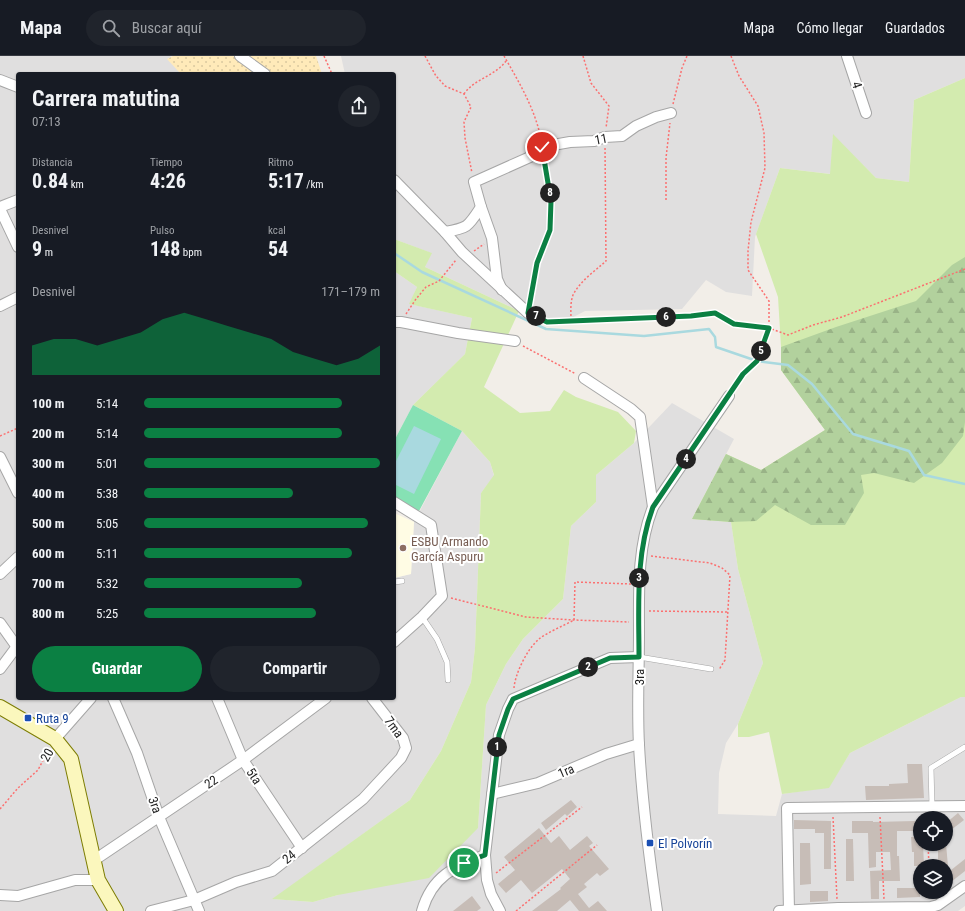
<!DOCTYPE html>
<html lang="es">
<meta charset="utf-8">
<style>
body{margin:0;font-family:"Roboto Condensed",sans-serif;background:#20242c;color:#f1f3f6;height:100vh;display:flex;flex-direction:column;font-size:15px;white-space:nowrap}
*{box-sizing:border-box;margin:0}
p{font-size:13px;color:#9ea1a6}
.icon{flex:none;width:22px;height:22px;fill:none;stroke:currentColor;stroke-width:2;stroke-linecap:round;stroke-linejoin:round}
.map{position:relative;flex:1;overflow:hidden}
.drawer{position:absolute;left:16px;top:16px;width:380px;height:628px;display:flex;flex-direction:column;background:#171b24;border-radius:4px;box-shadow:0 1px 3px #0004}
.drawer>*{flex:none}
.controls{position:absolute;left:913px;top:755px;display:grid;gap:8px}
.controls a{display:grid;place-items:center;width:40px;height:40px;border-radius:50%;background:#171b24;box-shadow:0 1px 3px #0004;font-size:20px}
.pin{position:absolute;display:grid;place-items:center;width:34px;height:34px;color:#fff;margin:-17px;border:2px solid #fff;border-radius:50%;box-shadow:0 1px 4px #0007}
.km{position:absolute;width:20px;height:20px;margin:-10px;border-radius:50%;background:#222;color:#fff;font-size:11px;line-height:20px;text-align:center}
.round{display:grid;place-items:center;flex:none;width:42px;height:42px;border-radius:21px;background:#20242c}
.head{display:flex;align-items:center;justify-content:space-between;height:68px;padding:0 16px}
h1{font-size:22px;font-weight:700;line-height:30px}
.metrics{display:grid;grid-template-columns:repeat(3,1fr);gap:6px;height:68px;padding:4px 16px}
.metrics div{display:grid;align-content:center}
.metrics b{font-size:20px;font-weight:700}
.metrics small{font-size:11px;font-weight:400}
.metrics p{font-size:11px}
.chart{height:112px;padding:8px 16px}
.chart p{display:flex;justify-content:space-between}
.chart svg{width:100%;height:72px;margin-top:4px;fill:#0b8043;opacity:.7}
.button{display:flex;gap:8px;margin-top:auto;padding:8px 16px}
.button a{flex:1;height:46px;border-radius:24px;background:#0b8043;color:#fff;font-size:16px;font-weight:700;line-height:46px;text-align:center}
.button a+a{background:#20242c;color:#f1f3f6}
ul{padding:0 16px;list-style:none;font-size:13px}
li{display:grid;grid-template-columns:64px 48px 1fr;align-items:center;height:30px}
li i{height:10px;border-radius:5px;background:#0b8043}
header{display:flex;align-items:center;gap:24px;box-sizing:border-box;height:56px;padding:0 20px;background:#171b24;border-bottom:1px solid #363941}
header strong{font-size:19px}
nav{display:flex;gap:22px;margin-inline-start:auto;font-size:14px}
.search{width:280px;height:36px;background:#20242c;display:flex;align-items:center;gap:10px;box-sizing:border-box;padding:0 14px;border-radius:22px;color:#9ea1a6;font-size:15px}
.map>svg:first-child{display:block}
</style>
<header>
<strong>Mapa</strong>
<div class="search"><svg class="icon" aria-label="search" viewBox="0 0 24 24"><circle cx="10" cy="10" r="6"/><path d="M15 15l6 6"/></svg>Buscar aquí</div>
<nav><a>Mapa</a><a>Cómo llegar</a><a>Guardados</a></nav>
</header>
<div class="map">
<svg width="965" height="855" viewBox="0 0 965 855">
<defs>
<pattern id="forest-firs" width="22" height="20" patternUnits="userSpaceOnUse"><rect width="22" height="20" fill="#b2d19d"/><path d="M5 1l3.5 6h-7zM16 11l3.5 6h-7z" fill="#99b387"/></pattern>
<pattern id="sand-dots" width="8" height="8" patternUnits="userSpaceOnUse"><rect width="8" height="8" fill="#ffeab9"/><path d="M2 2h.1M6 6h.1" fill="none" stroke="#dac89f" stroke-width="1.8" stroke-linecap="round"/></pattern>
</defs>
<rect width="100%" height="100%" fill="#f2eee8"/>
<g fill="#e0dfdf" fill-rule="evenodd">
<path d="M0,0H171L168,3L181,18H18V642H394V522L411,518L414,466L462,375L490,406L494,420L481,437L475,592L471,626L441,695L410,744L273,843L313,846L338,839L478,772L486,649L506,608L523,583L563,543L571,470L596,446V419L634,387L672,347L734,383L692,463L731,466L738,513L763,607L738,668L726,687L719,717L718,758L776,760L782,738L829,731L850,697L961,641H965V850L958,855H0ZM920,762H946V788H920ZM920,810H946V836H920Z"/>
<polygon points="341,0 965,0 965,22 914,44 909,126 876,122 833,79 831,118 780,112 755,181 752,240 726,236 706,224 682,253 585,255 562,267 519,255 425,211 431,197 394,183 394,18 345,18"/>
<polygon points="394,215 417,231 410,248 472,262 465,298 413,349 394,385"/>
</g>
<polygon fill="#fffce4" points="394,457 414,466 411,518 394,522"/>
<g fill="#d3ebaf">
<polygon points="965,22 965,641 961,641 850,697 829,732 782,738 769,676 749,681 738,681 738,668 763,607 738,513 731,466 692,463 726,398 761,414 825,374 781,314 781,291 778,241 756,178 780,112 830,118 833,78 876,122 909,126 914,44"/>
<polygon points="394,183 432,197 425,211 519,255 484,331 520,357 550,355 564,334 576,341 618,356 636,375 634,387 596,419 596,446 571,470 563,543 523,583 506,608 486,649 478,772 429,822 338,839 313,846 272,843 410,744 441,695 471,626 475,592 481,437 494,419 490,406 462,375 413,349 465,298 472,262 409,248 417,231 394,215"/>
</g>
<polygon fill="url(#forest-firs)" points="965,201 965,366 963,380 942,407 914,427 874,417 861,419 864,437 845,469 811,469 775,449 756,465 731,466 692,463 726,398 761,414 825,374 781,314 781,291 836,271 916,245 952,209"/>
<polygon fill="url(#sand-dots)" points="173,0 316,0 322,18 181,18 167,3"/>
<polygon fill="#86e1b4" points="413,349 462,375 419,455 394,442 394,385"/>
<polygon fill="#a9d9df" points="414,370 441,383 414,438 394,428 394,409"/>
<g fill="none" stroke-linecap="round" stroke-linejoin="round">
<polyline stroke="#a9d9df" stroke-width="2.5" points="394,197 422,216 546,273 644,280 709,273 715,281 716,291 757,305 788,309 812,328 853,378 909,395 924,419 965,428"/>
</g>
<g fill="#c7bdb7">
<polygon points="907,708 922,708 924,742 866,744 865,730 889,730 889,728 908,727"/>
<polygon points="571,744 577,751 567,760 565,758 546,774 541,767"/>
<polygon points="958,757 964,764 951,774 946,767"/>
<polygon points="794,764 831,765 831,813 824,813 824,777 815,777 815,773 794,773"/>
<polygon points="852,765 873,765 873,766 915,765 915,775 897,775 897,800 899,800 900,825 879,825 879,843 871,843 870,815 891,814 890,796 876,796 876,811 869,812 868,777 852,777"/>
<polygon points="539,772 551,787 559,780 570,794 587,780 593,787 589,790 609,813 600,820 597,817 584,828 587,831 578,838 589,852 598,845 607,855 579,855 570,844 557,855 532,855 561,833 560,832 570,823 562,813 532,837 521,824 506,837 498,828 515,814 504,801"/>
<polygon points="911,781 920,781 920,788 923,788 924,810 914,810 914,796 912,796"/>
<polygon points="846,783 853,783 854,825 846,825"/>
<polygon points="800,787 810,787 811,828 800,829"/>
<polygon points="938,788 946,788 948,810 938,810"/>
<polygon points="965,803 965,815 951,826 946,821 946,818"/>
<polygon points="897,832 920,832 920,841 897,842"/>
<polygon points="810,835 828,835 828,845 810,846"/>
<polygon points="472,840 481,852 477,855 453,855"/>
</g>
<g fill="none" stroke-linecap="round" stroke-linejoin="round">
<g stroke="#a6a6a6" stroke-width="6">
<g id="lane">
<polyline points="394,526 402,525"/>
<polyline points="422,561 437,583 447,606 448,624"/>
<polyline points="639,601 711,613"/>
<polyline points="932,750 931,712 965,691"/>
</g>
</g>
<g stroke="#a6a6a6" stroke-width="12">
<g id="street">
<polyline points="240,0 265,18"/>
<polyline points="847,0 866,57"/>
<polyline points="0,24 18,31"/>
<path d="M394,124L445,176C468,172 468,171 481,151"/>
<polyline points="0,151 18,144"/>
<polyline points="0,153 18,191"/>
<polyline points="445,176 462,196 528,257"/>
<polyline points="502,234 497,223 492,182 481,151 474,126 530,101 542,91 570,86 594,85 605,81 622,80 636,70 656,61 671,57"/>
<polyline points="0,250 18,241"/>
<polyline points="394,266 401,266 458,277 515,285"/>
<polyline points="584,322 631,353 640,361 653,451"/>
<polyline points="0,401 18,437"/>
<polyline points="394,446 431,469 442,540 422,561 394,586"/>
<polyline points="0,518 18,501"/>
<polyline points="0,567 17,591"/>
<polyline points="0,613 18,589"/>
<polyline points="113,642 137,697 159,761 199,855"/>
<polyline points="217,642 243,704 302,792"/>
<polyline points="55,683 91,642"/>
<polyline points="492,738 538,727 606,698 639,688"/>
<polyline points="93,805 243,704 326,642"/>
<polyline points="0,839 18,840 75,824 98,824"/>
<polyline points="151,855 194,844 236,826 272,815 363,743 401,702 406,692 403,682 372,642"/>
<path d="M422,855C432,820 454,811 485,799"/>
<polyline points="500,855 491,838 487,824 485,799 499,679 508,653 513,643 610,602 639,601"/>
<path d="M657,855C649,800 642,745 639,689C637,652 639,614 639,577C639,535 637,492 653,451L729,340"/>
<polyline points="779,855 838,852 931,851 938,849 965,830"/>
<polyline points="789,855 787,752 965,750"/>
</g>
</g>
<g stroke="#7d7d04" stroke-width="16">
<polyline id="secondary" points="0,651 55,683 71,703 98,824 116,855"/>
</g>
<g stroke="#fb7070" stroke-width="1.5" stroke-dasharray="2 2" stroke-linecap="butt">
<polyline points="324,0 332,18"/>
<polyline points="425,0 436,20 445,30 464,38 471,51 464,66 465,82 472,117"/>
<path d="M504,0C519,26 535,53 541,83"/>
<polyline points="583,0 591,27 609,50 606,72"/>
<polyline points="731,0 739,20 758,50 764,77 765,112 751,166 748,195 748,214 769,245 769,272 757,305 743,318 734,333"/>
<path d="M464,38C474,23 495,20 506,5"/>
<polyline points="673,48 682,12 687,0"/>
<polyline points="666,144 666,102 670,67"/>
<polyline points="474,195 484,188"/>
<polyline points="530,247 537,207 550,174 551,145 544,102"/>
<polyline points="406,258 416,243 426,231 439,225 456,204"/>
<polyline points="537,261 547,266 691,261 715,257 734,268 769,272 788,279 813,269 842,261 965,213"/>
<path d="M571,264C571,256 570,247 573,239C580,225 595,215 606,205L605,90"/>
<polyline points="523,290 576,318"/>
<polyline points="0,380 18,372"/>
<polyline points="651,500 710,507 722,512 730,519 725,604 720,612 718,612"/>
<polyline points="451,542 526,561 574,564 629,566"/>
<polyline points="649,555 727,556"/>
<polyline points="574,564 575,526 631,528"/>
<path d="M514,632C515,618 527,593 539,583C548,576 563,570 574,564"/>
<polyline points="0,753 18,732 38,714 49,693"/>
<polyline points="833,761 837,843"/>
<polyline points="880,761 884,843"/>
<polyline points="928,788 929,810"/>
<polyline points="496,817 582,751"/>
<polyline points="930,836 931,842"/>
<polyline points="516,855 597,789"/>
</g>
<use href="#lane" stroke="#fff" stroke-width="5"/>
<use href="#street" stroke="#fff" stroke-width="10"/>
<use href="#secondary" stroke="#fbf7bd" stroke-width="14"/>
</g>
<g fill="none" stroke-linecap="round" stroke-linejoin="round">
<g stroke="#fff" stroke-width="8">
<path id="route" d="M464,807L485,799L499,679L508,653L513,643L610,602L639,601C639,551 635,499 653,451L743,318L757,305L769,272L734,268L715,257L691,260L547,266L528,257L537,207L550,174L551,145L542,91"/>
</g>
<use href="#route" stroke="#0b8043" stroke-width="5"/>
</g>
<circle fill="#8d6e63" stroke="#fff" stroke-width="1.5" cx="403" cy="492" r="4"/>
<g fill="#1a4fb4" stroke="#fff" stroke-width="1.5">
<rect x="24" y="658" width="8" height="8" rx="2"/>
<rect x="646" y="783" width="8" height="8" rx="2"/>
</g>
<g text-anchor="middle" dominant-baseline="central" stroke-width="4" stroke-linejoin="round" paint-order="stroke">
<g font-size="13" fill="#222" stroke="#fff">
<text transform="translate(857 29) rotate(72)">4</text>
<text transform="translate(601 83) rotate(-11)">11</text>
<text transform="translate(639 621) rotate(-90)">3ra</text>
<text transform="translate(394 671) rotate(54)">7ma</text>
<text transform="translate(47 699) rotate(-61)">20</text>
<text transform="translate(566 715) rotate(-23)">1ra</text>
<text transform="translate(254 720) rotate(56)">5ta</text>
<text transform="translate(211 726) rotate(-34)">22</text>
<text transform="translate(155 749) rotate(71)">3ra</text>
<text transform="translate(289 801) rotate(-38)">24</text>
</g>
<g font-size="13" fill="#785e54" stroke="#fff" text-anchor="start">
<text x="411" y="485">ESBU Armando<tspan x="411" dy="15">García Aspuru</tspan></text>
</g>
<g font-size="13" fill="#164399" stroke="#fff" text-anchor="start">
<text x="36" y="662">Ruta 9</text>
<text x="658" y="787">El Polvorín</text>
</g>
</g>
</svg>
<div class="controls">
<a><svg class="icon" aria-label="locate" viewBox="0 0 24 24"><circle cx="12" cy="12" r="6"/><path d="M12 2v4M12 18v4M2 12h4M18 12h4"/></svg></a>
<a><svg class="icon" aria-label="layers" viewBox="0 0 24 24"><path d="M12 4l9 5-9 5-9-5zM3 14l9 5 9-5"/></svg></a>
</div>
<div class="pin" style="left:464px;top:807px;background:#1e9e55"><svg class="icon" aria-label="arrive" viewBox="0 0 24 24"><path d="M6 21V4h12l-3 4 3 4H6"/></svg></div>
<div class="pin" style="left:542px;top:91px;background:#d93025"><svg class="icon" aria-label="check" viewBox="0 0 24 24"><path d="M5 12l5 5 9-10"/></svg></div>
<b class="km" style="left:497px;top:691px">1</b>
<b class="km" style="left:588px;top:611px">2</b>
<b class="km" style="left:639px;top:522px">3</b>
<b class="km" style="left:686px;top:403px">4</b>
<b class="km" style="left:761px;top:295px">5</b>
<b class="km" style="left:666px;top:261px">6</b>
<b class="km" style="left:536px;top:260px">7</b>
<b class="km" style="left:550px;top:137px">8</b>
<section class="drawer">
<div class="head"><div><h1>Carrera matutina</h1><p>07:13</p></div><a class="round"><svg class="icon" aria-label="share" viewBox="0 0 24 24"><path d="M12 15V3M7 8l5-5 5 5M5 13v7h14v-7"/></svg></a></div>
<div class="metrics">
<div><p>Distancia</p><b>0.84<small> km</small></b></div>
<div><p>Tiempo</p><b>4:26</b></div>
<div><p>Ritmo</p><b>5:17<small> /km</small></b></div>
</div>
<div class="metrics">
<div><p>Desnivel</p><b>9<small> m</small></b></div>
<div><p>Pulso</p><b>148<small> bpm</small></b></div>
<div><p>kcal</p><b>54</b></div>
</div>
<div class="chart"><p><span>Desnivel</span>171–179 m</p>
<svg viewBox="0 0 160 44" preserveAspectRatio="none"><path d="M0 44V26L10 22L20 22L30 26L40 22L50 18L60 10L70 6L80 10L90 14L100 18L110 22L120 30L130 34L140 38L150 34L160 26V44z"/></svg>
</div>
<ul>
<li><b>100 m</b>5:14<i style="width:84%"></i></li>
<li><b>200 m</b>5:14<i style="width:84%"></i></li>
<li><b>300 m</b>5:01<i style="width:100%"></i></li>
<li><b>400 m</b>5:38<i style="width:63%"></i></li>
<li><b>500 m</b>5:05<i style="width:95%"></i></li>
<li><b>600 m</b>5:11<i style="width:88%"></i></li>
<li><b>700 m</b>5:32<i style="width:67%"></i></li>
<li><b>800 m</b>5:25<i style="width:73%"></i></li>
</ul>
<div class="button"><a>Guardar</a><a>Compartir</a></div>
</section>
</div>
